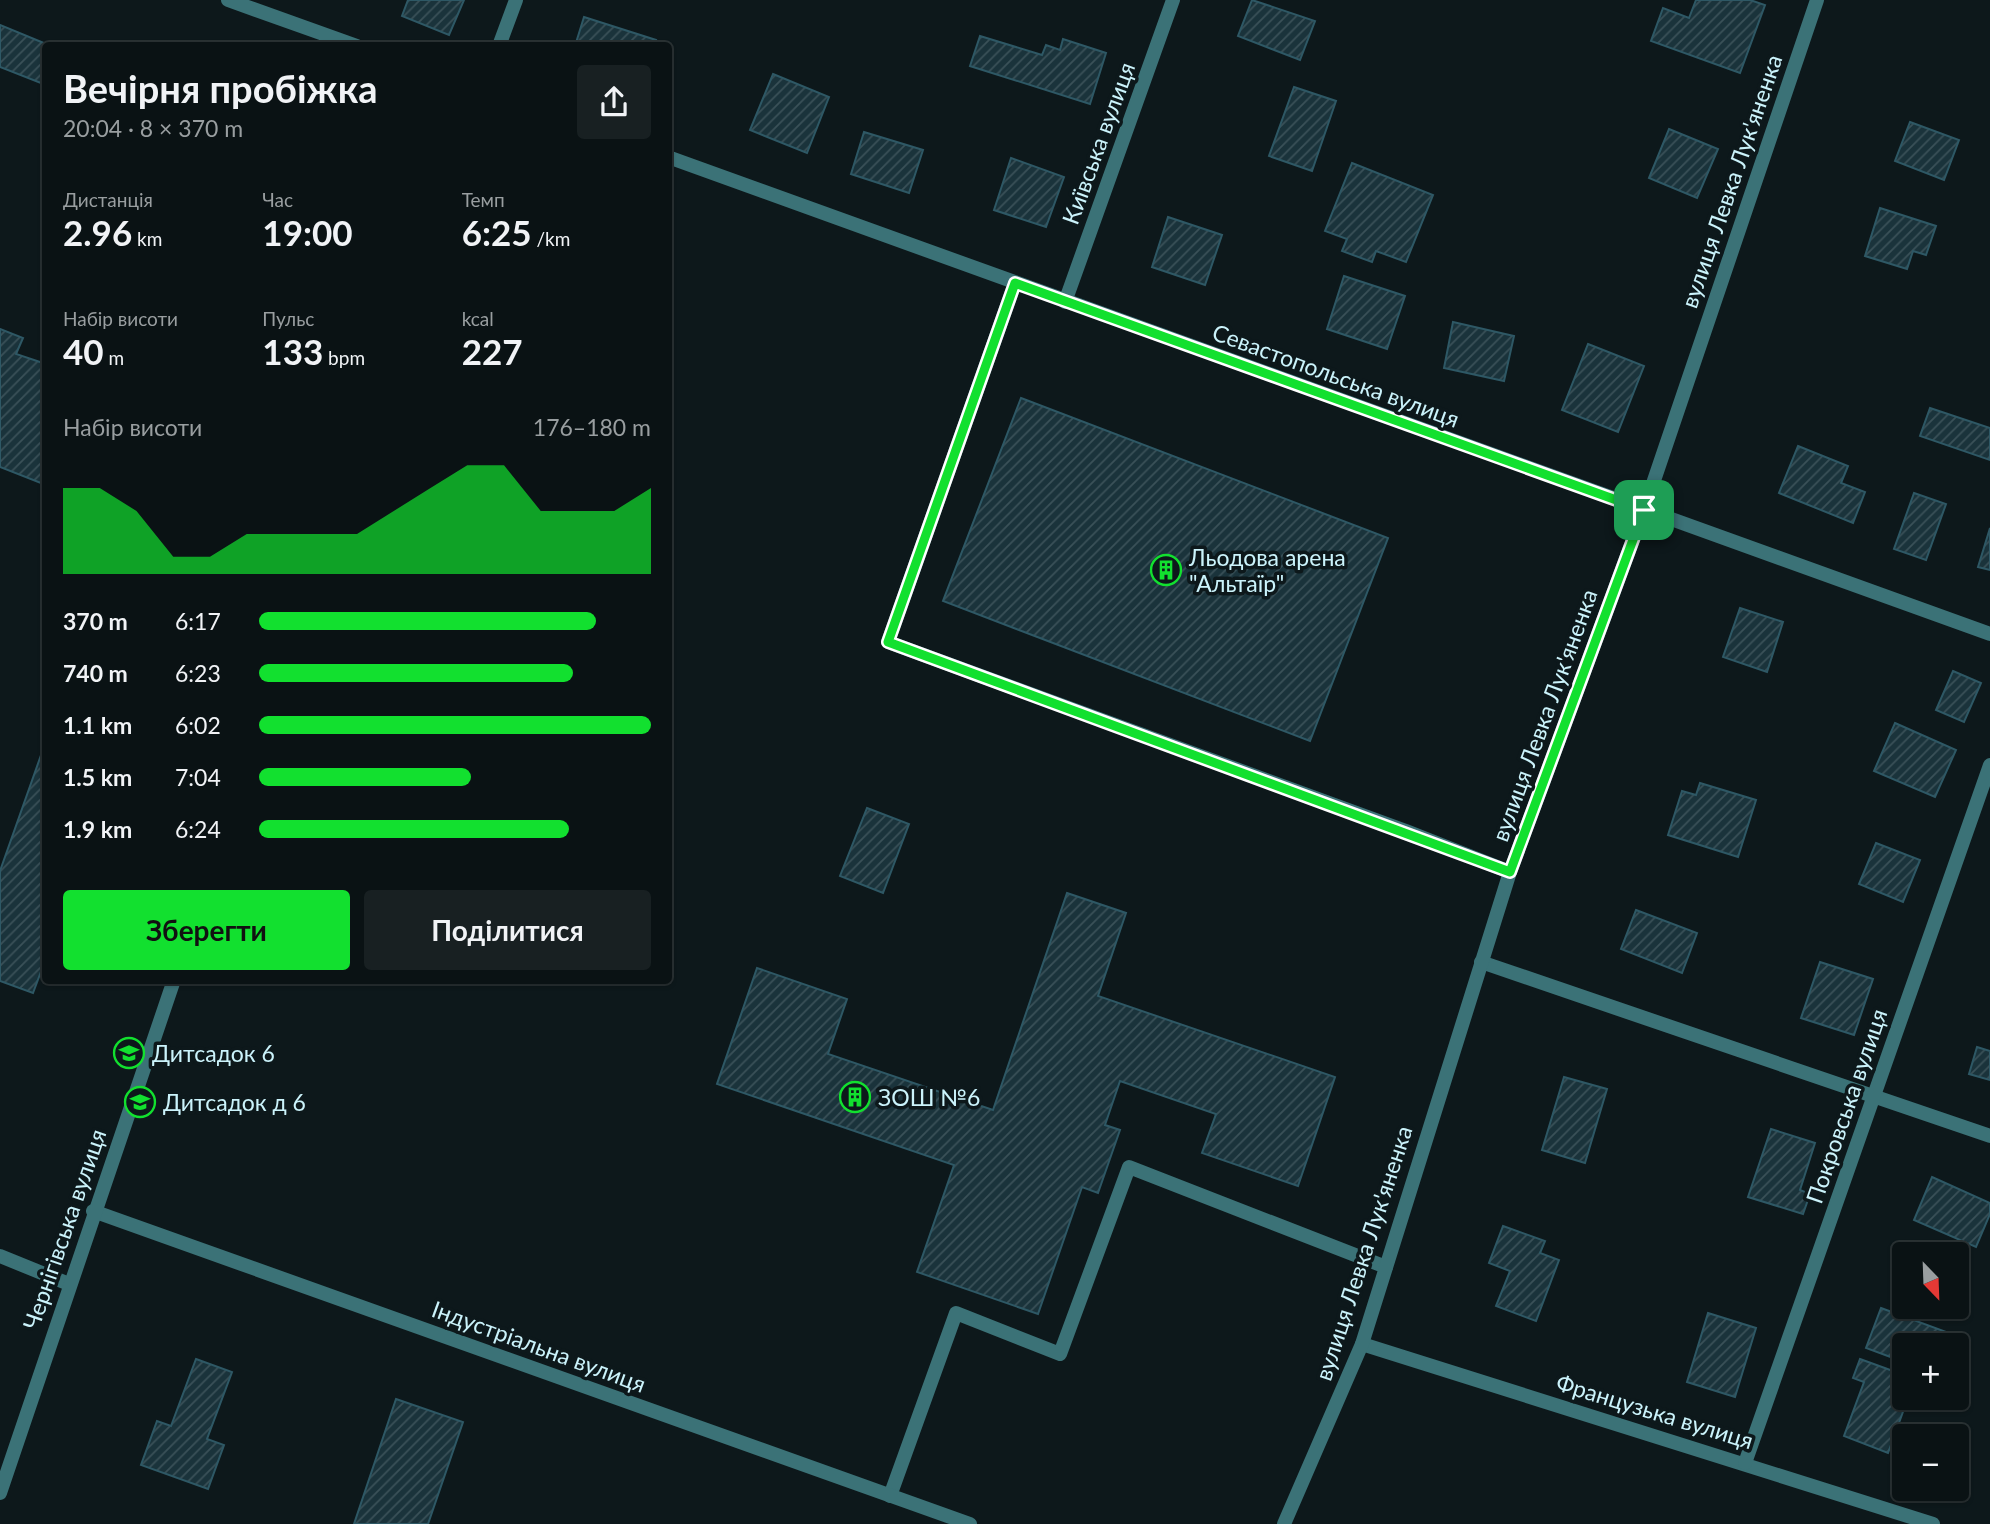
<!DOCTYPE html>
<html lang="uk">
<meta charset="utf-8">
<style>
body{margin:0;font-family:Lato,sans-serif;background:#182022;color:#f1f3f6;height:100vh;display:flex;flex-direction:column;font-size:26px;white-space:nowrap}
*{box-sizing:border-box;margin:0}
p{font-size:23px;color:#999ea0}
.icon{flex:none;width:38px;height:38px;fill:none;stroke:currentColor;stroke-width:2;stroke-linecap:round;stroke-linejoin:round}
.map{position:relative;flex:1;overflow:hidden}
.panel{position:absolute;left:42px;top:42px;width:630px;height:942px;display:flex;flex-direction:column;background:#0a1214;border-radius:7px;box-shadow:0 2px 5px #0004,0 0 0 2px #2a3234}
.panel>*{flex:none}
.needle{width:46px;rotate:157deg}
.controls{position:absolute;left:1892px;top:1242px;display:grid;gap:14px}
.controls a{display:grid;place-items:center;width:77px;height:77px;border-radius:7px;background:#0a1214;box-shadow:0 2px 5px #0004,0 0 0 2px #2a3234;font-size:35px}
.pin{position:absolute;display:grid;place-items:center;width:60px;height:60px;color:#fff;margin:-30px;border-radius:14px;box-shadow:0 4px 10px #0006}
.round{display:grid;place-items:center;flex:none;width:74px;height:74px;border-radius:7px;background:#182022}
.summary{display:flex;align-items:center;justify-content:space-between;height:119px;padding:0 21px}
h1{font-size:38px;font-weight:700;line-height:52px}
.figures{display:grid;grid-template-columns:repeat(3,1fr);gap:10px;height:119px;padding:7px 21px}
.figures div{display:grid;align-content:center}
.figures b{font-size:35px;font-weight:700}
.figures small{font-size:19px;font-weight:400}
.figures p{font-size:19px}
.chart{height:196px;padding:14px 21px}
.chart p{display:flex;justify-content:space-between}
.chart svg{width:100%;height:126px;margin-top:7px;fill:#12e02f;opacity:.7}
.cta{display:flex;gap:14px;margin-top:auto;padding:14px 21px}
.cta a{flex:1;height:80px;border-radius:7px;background:#12e02f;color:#111;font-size:28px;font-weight:700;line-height:80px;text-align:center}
.cta a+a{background:#182022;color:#f1f3f6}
ul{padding:0 21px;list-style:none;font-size:23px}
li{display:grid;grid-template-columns:112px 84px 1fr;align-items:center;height:52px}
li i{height:18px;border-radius:9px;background:#12e02f}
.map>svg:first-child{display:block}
</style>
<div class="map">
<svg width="1990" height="1524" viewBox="0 0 1990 1524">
<defs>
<pattern id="building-hatch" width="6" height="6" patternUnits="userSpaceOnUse" patternTransform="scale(1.75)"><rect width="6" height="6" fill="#1a333b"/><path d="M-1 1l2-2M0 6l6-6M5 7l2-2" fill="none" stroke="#3a5158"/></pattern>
</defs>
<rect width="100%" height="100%" fill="#0d181b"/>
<g fill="url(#building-hatch)" stroke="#2e5865" stroke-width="2">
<polygon points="408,0 464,0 449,35 402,16"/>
<polygon points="1252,0 1315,21 1300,60 1238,36"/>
<polygon points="1696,0 1750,0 1765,5 1740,73 1651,41 1663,8 1689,18"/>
<polygon points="584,17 656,40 654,46 575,46"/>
<polygon points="0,25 51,46 46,46 46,85 0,67"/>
<polygon points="980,36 1042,55 1046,45 1060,50 1063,39 1106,53 1090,104 970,66"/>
<polygon points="773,74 829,97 807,153 750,130"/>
<polygon points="1294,87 1336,101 1312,171 1269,156"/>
<polygon points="1910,122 1959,140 1944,180 1895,161"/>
<polygon points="1669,129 1718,149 1697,198 1649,178"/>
<polygon points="864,132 923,150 909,193 851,174"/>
<polygon points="1011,158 1064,177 1046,227 994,210"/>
<polygon points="1352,163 1433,195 1406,262 1376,251 1372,262 1342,251 1347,239 1325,231"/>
<polygon points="1880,208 1936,226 1926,255 1913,251 1907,269 1865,256"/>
<polygon points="1168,217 1222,235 1205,285 1152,267"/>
<polygon points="1344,276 1405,296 1387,349 1327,329"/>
<polygon points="1453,322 1514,336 1504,381 1444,368"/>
<polygon points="0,329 23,338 16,354 46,364 46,485 0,467"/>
<polygon points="1588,344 1644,366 1618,432 1562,410"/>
<polygon points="1021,398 1388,538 1310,741 943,601"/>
<polygon points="1930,408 1990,428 1990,460 1920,436"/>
<polygon points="1798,446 1848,466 1841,483 1865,492 1853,523 1779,493"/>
<polygon points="1914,493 1946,504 1926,560 1894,549"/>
<polygon points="1990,528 1990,570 1978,567"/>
<polygon points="1740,608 1783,622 1767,672 1723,657"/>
<polygon points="1953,671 1981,683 1964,722 1936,710"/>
<polygon points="1895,723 1956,750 1935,797 1874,771"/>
<polygon points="46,741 46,958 33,993 0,981 0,871"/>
<polygon points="1700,783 1756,800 1738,857 1668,835 1682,791 1696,795"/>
<polygon points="867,808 909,824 883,893 840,876"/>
<polygon points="1876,843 1920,860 1903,902 1859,884"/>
<polygon points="1067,893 1126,913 1098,996 1335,1077 1298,1186 1202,1153 1216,1114 1120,1081 1105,1125 1120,1130 1098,1193 1082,1187 1038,1314 917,1272 954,1165 717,1084 757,968 847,999 828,1054 993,1110"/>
<polygon points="1636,910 1697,933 1682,973 1621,949"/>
<polygon points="1820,962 1873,979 1854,1035 1801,1018"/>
<polygon points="1977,1047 1990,1051 1990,1080 1969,1074"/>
<polygon points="1564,1077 1607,1089 1585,1163 1542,1150"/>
<polygon points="1771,1129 1815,1143 1800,1190 1810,1194 1803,1214 1748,1197"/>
<polygon points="1932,1177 1990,1203 1990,1214 1976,1247 1914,1220"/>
<polygon points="1503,1226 1545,1241 1540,1253 1559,1260 1536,1321 1496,1306 1510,1271 1489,1263"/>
<polygon points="1881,1308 1949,1333 1944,1346 1904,1346 1904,1362 1866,1348"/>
<polygon points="1708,1313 1756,1328 1735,1397 1687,1382"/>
<polygon points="196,1359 232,1372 207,1439 224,1445 208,1489 141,1465 157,1421 171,1426"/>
<polygon points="1860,1359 1904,1375 1904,1398 1908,1398 1888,1453 1844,1436 1864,1382 1853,1378"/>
<polygon points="396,1399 463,1422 428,1524 354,1524"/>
</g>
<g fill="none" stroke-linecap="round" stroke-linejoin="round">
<g stroke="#3b7277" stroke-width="14">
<polyline points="1015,283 888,642 1406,831 1510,872"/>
<polyline points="890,1496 956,1313 1060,1354 1129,1167 1386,1267"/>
</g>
<g stroke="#3b7277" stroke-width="14">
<polyline points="228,0 357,46"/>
<polyline points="499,46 516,0"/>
<polyline points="668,157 1990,634"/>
<polyline points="1065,302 1173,0"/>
<polyline points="1481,962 1990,1136"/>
<polyline points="93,1211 970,1524"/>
<polyline points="0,1256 69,1284"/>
<polyline points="1362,1344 1933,1524"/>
<polyline points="1745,1463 1990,765"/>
<polyline points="0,1493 174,980"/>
<polyline points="1284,1524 1362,1344 1510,872 1644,510 1817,0"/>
</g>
</g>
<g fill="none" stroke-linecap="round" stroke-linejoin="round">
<g stroke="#fff" stroke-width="14">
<polygon id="route" points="1015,283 1644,510 1510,872 888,642"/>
</g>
<use href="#route" stroke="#12e02f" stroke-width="9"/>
</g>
<defs>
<g id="building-ring" transform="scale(1.575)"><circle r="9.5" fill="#0d181b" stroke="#12e02f" stroke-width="1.5"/><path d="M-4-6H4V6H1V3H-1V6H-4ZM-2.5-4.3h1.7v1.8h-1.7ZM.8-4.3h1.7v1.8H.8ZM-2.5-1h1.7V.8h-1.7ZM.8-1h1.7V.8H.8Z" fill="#12e02f"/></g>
<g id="school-ring" transform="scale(1.575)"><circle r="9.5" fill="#0d181b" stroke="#12e02f" stroke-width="1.5"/><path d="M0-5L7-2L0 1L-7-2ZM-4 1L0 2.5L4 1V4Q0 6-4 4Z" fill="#12e02f"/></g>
</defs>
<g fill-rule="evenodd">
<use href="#building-ring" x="1166" y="570"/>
<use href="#school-ring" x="129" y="1053"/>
<use href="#building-ring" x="855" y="1097"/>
<use href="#school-ring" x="140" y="1102"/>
</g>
<g text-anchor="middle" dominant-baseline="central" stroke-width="7" stroke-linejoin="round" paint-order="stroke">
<g font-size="23" fill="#cbf3fb" stroke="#0d181b">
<text transform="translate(1098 143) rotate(-70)">Київська вулиця</text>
<text transform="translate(1731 181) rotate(-71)">вулиця Левка Лук'яненка</text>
<text transform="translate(1336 375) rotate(20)">Севастопольська вулиця</text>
<text transform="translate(1544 715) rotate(-70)">вулиця Левка Лук'яненка</text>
<text transform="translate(1846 1106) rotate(-71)">Покровська вулиця</text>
<text transform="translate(64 1229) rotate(-71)">Чернігівська вулиця</text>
<text transform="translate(1363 1253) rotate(-72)">вулиця Левка Лук'яненка</text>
<text transform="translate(539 1346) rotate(20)">Індустріальна вулиця</text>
<text transform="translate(1655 1411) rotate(17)">Французька вулиця</text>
</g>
<g font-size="23" fill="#cbf3fb" stroke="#0d181b" text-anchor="start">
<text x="1189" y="557">Льодова арена<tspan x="1189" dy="26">"Альтаїр"</tspan></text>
<text x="152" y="1053">Дитсадок 6</text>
<text x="878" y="1097">ЗОШ №6</text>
<text x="163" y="1102">Дитсадок д 6</text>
</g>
</g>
</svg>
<div class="controls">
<a><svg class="needle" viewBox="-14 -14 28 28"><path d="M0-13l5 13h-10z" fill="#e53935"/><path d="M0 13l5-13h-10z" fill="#999ea0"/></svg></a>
<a>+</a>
<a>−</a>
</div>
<div class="pin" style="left:1644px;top:510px;background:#1e9e55"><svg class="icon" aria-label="arrive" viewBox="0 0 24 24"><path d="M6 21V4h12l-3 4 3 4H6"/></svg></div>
<section class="panel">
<div class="summary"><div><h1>Вечірня пробіжка</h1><p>20:04 · 8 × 370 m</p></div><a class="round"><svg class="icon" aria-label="share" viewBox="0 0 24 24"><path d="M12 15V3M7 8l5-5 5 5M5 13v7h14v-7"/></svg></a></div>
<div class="figures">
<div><p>Дистанція</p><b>2.96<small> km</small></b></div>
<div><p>Час</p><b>19:00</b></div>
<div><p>Темп</p><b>6:25<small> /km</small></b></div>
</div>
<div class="figures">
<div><p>Набір висоти</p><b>40<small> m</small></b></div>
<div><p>Пульс</p><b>133<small> bpm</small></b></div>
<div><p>kcal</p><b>227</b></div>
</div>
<div class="chart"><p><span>Набір висоти</span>176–180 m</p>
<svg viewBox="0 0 160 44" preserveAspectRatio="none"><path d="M0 44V14L10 14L20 22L30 38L40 38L50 30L60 30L70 30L80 30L90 22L100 14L110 6L120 6L130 22L140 22L150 22L160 14V44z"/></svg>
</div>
<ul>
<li><b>370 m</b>6:17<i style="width:86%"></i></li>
<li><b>740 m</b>6:23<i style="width:80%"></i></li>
<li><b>1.1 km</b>6:02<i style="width:100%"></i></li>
<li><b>1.5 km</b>7:04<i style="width:54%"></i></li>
<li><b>1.9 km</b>6:24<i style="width:79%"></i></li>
</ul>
<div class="cta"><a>Зберегти</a><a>Поділитися</a></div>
</section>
</div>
